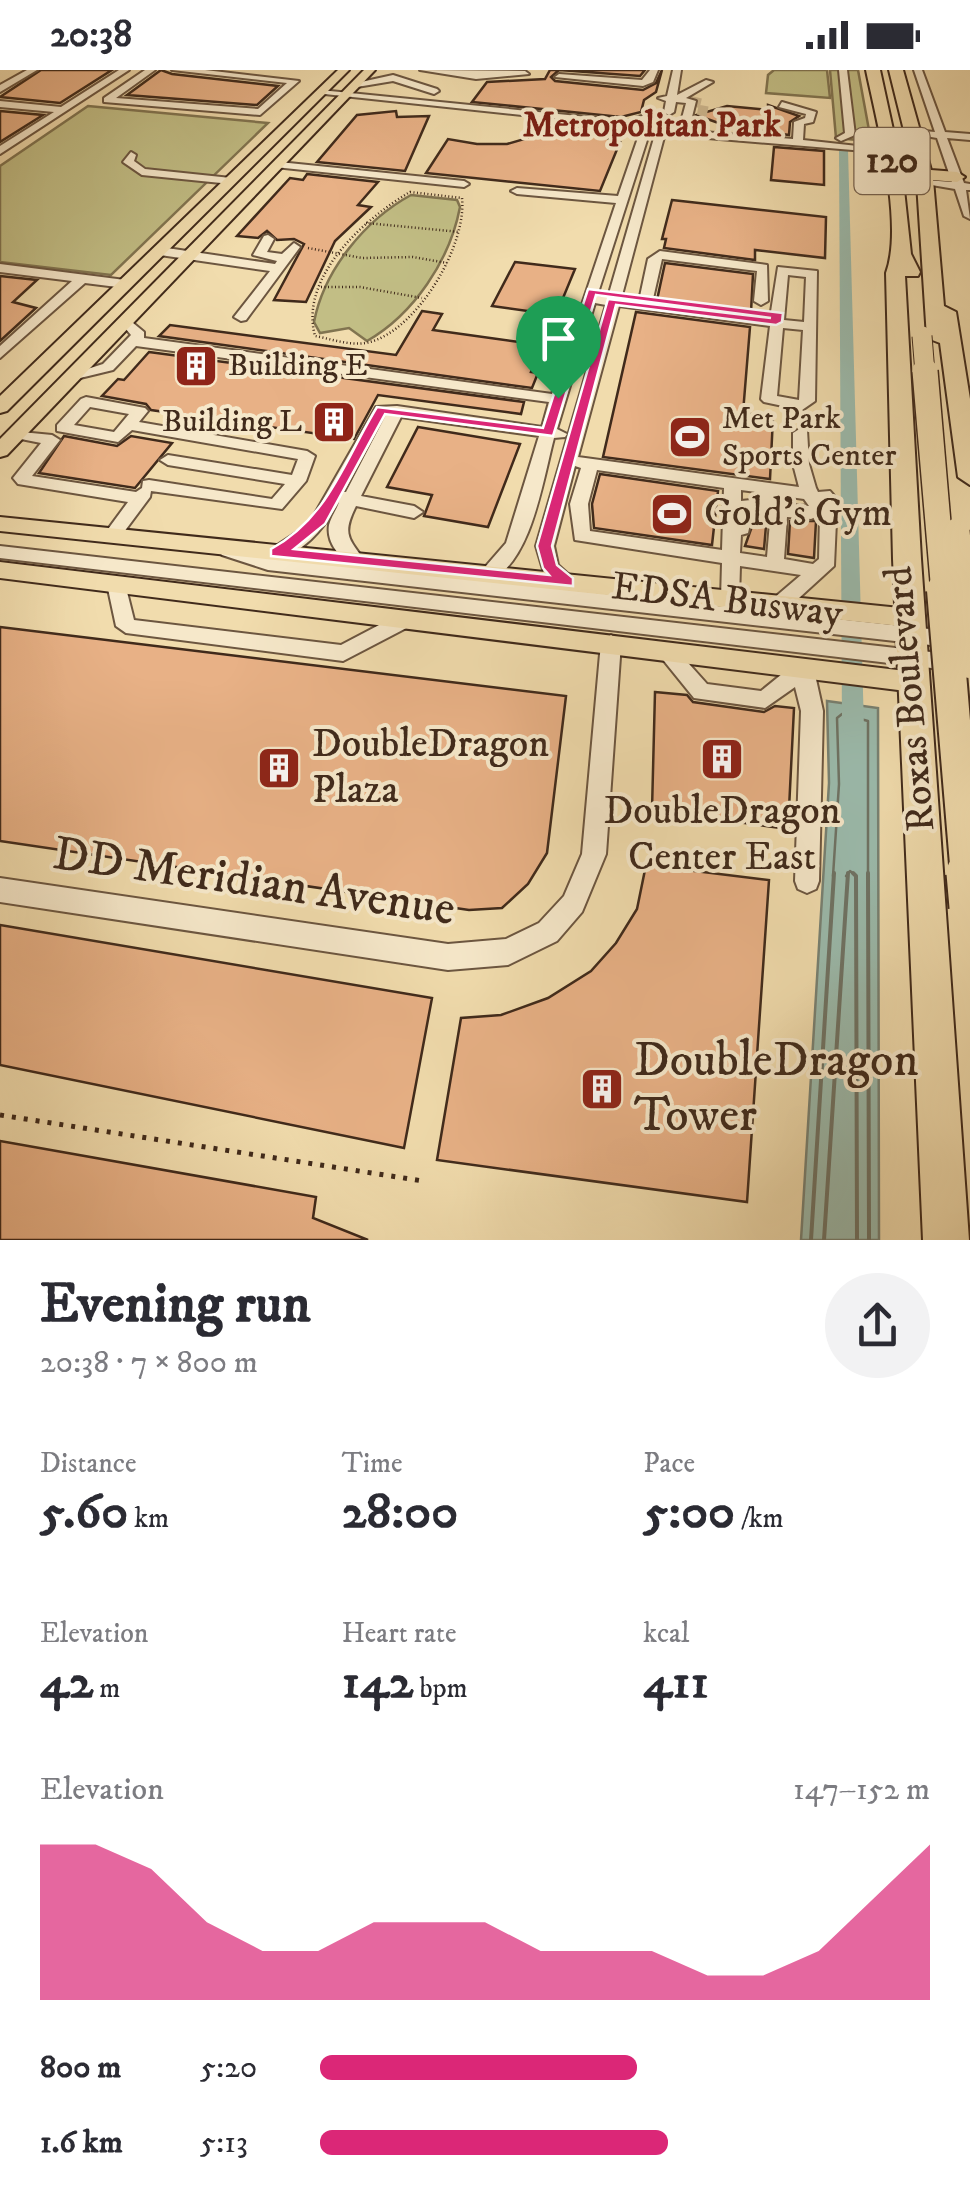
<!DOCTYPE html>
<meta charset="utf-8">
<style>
body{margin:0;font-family:"IM FELL DW Pica",serif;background:#f2f2f3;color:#2b2b33;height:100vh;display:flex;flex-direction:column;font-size:38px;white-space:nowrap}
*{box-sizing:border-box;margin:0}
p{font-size:32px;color:#7c7c81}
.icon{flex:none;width:55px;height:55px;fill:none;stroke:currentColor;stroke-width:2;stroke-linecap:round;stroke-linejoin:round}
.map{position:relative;height:1170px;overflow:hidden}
.panel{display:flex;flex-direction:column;background:#fff;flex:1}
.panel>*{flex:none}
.pin{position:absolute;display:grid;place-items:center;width:85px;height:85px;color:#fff;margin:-102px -42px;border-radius:50% 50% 50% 0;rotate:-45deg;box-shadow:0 0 10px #0007}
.pin .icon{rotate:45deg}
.round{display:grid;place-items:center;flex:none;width:105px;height:105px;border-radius:52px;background:#f2f2f3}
.headline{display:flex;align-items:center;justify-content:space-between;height:170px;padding:0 40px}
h1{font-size:55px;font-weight:700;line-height:75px}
.figures{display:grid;grid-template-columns:repeat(3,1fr);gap:15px;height:170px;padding:10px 40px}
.figures div{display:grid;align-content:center}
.figures b{font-size:50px;font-weight:700}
.figures small{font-size:28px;font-weight:400}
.figures p{font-size:28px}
.chart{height:280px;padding:20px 40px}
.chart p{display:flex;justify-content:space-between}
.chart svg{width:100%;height:180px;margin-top:10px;fill:#db2777;opacity:.7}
ul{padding:0 40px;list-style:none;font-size:32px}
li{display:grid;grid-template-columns:160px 120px 1fr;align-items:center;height:75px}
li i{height:25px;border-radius:12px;background:#db2777}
.status{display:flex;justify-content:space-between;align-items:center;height:70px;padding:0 50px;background:#fff;direction:ltr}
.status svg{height:28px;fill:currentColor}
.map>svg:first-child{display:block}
</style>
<div class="status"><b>20:38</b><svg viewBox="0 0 49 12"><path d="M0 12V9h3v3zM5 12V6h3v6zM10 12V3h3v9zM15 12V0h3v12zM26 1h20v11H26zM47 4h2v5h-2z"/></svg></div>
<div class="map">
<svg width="970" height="1170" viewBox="0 0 970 1170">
<rect width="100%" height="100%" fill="#f1dcad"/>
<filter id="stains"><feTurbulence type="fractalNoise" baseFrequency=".002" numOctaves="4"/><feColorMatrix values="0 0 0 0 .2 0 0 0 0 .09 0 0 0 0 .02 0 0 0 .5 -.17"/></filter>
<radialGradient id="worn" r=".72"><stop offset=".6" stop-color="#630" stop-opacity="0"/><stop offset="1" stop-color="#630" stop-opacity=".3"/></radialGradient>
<g fill="#c2be85" stroke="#817450" stroke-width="2.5">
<polygon points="774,0 827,0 830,28 766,23 768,5"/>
<polygon points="830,0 858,0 871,71 836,68"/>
<polygon points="88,36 268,53 111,205 0,192 0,96"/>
<path d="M411,125L457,130L460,137C450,190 414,244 367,271L349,258L320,263L314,252C324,200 365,150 411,125Z"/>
</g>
<polygon fill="#9bbbad" stroke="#778173" stroke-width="2.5" points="827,631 878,638 879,1170 801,1170 829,713"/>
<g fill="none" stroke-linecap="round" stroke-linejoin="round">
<g stroke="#6e7264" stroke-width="2.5">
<polyline points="833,806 839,714 837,648 842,644 868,651 868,806"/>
<polyline points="846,806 850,801 856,806"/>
</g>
<g stroke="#6e7264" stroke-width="4">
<polyline points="853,803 856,806 857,1170"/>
<polyline points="868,803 869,1170"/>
<polyline points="811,1170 834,803"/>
<polyline points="824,1170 848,803"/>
</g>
<polygon fill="#9bbbad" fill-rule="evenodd" points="839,78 848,80 864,658 861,664 853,667 845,664 842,658"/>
</g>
<g fill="#e8b186" stroke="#402a1b" stroke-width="2.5">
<polygon points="41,0 112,0 60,33 0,27"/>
<polygon points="161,0 172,4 278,16 257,35 127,25"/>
<polygon points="550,0 645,0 640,6 559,0 551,7 555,11 643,20 656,13 662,0 656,22 644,30 641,42 621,47 472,32 487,12 545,9"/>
<polygon points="768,35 799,46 790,52 789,65 727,56 696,45 727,36 768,40"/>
<polygon points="0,41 43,45 0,72"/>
<polygon points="396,41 397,47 429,46 405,101 317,92 357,45"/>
<polygon points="569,56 620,72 600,121 426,103 448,69 477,74 507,74"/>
<polygon points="774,77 824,81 824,115 771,110"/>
<polygon points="307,104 378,112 358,135 371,137 335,171 306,232 274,230 304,174 294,169 277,170 267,161 258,168 237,166 290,108 303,110"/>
<polygon points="672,130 826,147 825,188 755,180 755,190 664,178 666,169 662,169"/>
<polygon points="515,192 575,199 556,245 492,236"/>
<polygon points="665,193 753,204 751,242 657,230"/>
<polygon points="0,206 37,210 13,232 36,238 0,271"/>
<polygon points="422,241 442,244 433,260 541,275 531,302 538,303 532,318 159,266 170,255 396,285"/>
<polygon points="636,242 750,257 743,343 773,347 770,409 603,387"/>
<polygon points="149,282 524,332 521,344 378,325 354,369 151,340 146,334 102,326 118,309 124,310"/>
<polygon points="418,357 520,374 488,457 424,446 432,425 387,417"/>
<polygon points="64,366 117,376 131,366 172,373 135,418 39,403"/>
<polygon points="600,404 718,421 712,475 594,458 592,434"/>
<polygon points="767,444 764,479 745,476 756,445"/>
<polygon points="790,451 816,451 814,488 788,484"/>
<polygon points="0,557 566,626 547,783 528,814 502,838 469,840 0,771"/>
<polygon points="655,622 687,625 693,632 764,642 775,636 794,638 788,759 652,740"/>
<polygon points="646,795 769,810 747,1132 437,1090 461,948 501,945 548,928 591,901 616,873 637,839"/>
<polygon points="0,855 432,928 404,1078 0,995"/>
<polygon points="0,1071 316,1127 313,1148 368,1170 0,1170"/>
</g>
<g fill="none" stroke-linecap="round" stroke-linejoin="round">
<polyline stroke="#ceb890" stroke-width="10" stroke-dasharray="10 5" stroke-linecap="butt" points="691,31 704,34 700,54"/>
<g stroke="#6c5640" stroke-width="4">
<g id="minor">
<polygon points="27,0 37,0 0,22 0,15"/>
<polygon points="119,0 129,0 0,84 0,76 54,42 0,37 0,31 61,37"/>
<polygon points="145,0 155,0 116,28 258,39 287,13 172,0 205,0 299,11 260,45 104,32 104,28"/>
<polygon points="420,0 525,1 529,4 476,9"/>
<polygon points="650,0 658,0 653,12 643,16 555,7 559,4 642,10"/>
<path d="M673,0H681L677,25L706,10L713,12L686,28L696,31L692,47L703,52V62L793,69L794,52L805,48L806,44L779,37L782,32L816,42L813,52L804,54L803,70L894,80L889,83L672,65L664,67L621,229L639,231L648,189L660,181L767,195L768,231L761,235L754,231L757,201L662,189L652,233L770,248L778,197L817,201L815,331L802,340L764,332L761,329L770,256L619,236L578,387L799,417L793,394V363L801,358L807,360L809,394L816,418L818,422L830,421L837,429L834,496L788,538L781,540L772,533L774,528L801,505L740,496L739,529L730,536L723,534L721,529L722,493L575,470L570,434L581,398L575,396L554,476L558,495L577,512L568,519L544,503L536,476L606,235L595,233L557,359L567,364L565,367L554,368C543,409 531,495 488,511L479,504L506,473L539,366L401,347L361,426L414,436L423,442L414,448L356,436C342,464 348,468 365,491L356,497L957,562L967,570L964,575L957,578L268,500L222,485L219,481L228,475L274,489L356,497C341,490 326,473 329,455C331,447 338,437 339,432C326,455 300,491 270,486L267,482L305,457L313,447L376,337L397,336L542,357L549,332L136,276L113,300L76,309L69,305L103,294L131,265L120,252L127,248L144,262V268L552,324L616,133L517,124L511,121L517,118L618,126L639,65L625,56L315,23L320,20L628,51C645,42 664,44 679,55V60L694,61L695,55L682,48L686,33L676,32L674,42L669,45L664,42L666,31L658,28L667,26ZM643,51L663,53L670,57L654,62L635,56ZM648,67L654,68L608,227L597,226ZM788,205L806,207L804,252L784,250ZM783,258L803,260L799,330L777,326ZM386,345L346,422H344ZM597,400L724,418L722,480L590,461L588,434ZM741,420L756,422L761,429L741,431ZM775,425L804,429L809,436L780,434ZM771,440L767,487L740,483L741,465L748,463L753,441ZM820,445L819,489L813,494L784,489L787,447L811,449Z"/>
<polygon points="839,0 847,0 855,65 841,71 836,68 845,63"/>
<polygon points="914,0 922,0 945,62 970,64 970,70 947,68 964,113 970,114 970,120 966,120 970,149 964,146 955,119 920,113 925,110 952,112 937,68 908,63 913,60 935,62"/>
<polygon points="393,5 437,19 439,21 434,24 393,11 357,17 352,14"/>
<polygon points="131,82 136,85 134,91 145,99 231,108 236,111 231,114 142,105 123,92"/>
<polygon points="279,92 464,111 469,114 464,117 275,97 275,93"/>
<polygon points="268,165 274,169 267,182 282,184 294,173 300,177 246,250 241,251 234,247 270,201 160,185 154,181 160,177 275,194 277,191 253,185 264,166"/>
<polygon points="0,194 125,210 131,214 125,218 85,213 0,288 0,276 72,211 0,202"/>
<path d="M86,327L145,338L148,341L139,352L307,381L315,386L306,411L282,439L151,421L150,427L118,470L112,472L103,466L128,432L18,414L13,408L41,373L11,367V361L52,365L60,370L32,406L136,422L142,418L143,411L149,410L272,429L285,414L168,395L160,390L168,385L292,405L298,389L132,360L118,372L57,361V355L81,329ZM90,337L129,344L114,362L74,355Z"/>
<polygon points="0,476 957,585 964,587 967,593 964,599 957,601 0,488"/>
<polygon points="116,507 125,514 134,550 341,575 400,544 414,544 417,549 414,554 343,591 126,563 116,556 107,514"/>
<polygon points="611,565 621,573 606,784 582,842 557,871 508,895 448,900 0,832 0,808 448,874 506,869 539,853 564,826 582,784 601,573"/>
<polygon points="666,573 673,576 707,614 761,621 798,591 812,591 823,641 819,811 816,819 807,823 798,819 795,811 801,641 795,617 765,638 694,628 656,581 659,576"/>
</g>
</g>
<g stroke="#402a1b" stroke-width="4">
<g id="major">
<polygon points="338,0 349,0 7,341 0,343 0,326"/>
<polygon points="364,0 375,0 7,385 0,387 0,369"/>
<polygon points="0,447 910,539 922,548 910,557 0,461"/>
<polygon points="0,492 914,602 923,605 927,612 923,619 914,622 0,508"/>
</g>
</g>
<g stroke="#402a1b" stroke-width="4">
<g id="highway">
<path d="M866,0H880L902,101L911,184L920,202L918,206H905L921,489L969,1170H923L893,489L886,203C904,154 877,53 866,0Z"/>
<polygon points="889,0 903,0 931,100 957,102 965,107 957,112 933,110 944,236 956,242 970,329 970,415 958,407 940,273 927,268 917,113"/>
</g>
</g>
<g stroke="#402a1b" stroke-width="2.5" stroke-dasharray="1 2.5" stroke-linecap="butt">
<path d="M410,122L462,128C467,175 418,259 370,272C352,277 332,269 315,266C299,207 364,149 410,122Z"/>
<polyline points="366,153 460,162"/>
<polyline points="308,178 362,188 413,187 447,193"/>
<polyline points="321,217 360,217 422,228"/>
</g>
<polyline stroke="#402a1b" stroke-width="5" stroke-dasharray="4 8" stroke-linecap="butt" points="0,1045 423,1111"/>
<use href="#minor" fill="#f6e8ca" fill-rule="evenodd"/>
<use href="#major" fill="#f1dcad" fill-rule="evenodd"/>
<use href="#highway" fill="#f1dcad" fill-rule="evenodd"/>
<g stroke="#402a1b" stroke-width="21" stroke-linecap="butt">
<polyline id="highway-bridge-far3" points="922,266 925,303"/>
</g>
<g stroke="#402a1b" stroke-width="28" stroke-linecap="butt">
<g id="highway-bridge-far2">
<polyline points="925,301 944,523"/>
<polyline points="957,461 963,523"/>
</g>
</g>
<g stroke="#402a1b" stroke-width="36" stroke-linecap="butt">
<g id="highway-bridge-far1">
<polyline points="943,520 967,806"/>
<polyline points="963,520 970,592"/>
</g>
</g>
<g stroke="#402a1b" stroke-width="45" stroke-linecap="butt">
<polyline id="highway-bridge" points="967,803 970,837"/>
</g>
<use href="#highway-bridge-far3" stroke="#f1dcad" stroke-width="19"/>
<use href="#highway-bridge-far2" stroke="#f1dcad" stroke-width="25"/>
<use href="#highway-bridge-far1" stroke="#f1dcad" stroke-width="32"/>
<use href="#highway-bridge" stroke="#f1dcad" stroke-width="41"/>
</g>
<path fill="#db2777" stroke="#fff" stroke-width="2.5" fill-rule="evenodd" d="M588,219L783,243L782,252L776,255L616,235L552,476L557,495L573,508V516L271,486V479C329,447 344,391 377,337L543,358ZM596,225L771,248L608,229L537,476L543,498L549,505L294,479L325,454L385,344L553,366Z"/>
<defs>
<g id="building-square" transform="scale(2.25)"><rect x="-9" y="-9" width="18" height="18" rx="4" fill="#8f2418" stroke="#f6e8ca"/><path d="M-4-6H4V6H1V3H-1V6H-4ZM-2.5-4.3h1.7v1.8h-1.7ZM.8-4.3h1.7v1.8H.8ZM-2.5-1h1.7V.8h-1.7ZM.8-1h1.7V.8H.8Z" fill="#fff"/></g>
<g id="stadium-square" transform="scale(2.25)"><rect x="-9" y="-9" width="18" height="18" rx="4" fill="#8f2418" stroke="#f6e8ca"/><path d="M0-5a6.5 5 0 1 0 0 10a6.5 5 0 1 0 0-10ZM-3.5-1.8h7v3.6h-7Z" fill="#fff"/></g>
</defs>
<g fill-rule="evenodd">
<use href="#building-square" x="196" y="296"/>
<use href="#building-square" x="334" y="352"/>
<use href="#stadium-square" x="690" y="367"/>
<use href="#stadium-square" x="672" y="444"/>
<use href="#building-square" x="722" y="689"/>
<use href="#building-square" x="279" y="698"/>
<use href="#building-square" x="602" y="1019"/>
</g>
<g text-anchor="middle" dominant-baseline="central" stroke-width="8" stroke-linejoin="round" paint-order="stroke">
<g font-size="32" fill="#402a1b" stroke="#f6e8ca" text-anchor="start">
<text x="228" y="296">Building E</text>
<text x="722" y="349">Met Park<tspan x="722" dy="37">Sports Center</tspan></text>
<text x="302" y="352" text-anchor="end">Building L</text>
</g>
<g font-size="35" font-weight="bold" fill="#7a1f14" stroke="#f6e8ca">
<text x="652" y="56">Metropolitan Park</text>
</g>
<rect fill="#f6e8ca" stroke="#776350" stroke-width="2.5" x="854.5" y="58" width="75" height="66" rx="8"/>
<g font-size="38" font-weight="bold" fill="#402a1b">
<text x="892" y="91">120</text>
</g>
<g font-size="40" fill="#402a1b" stroke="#f6e8ca" text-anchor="start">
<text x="704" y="444">Gold's Gym</text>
<text x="312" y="675">DoubleDragon<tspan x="312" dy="46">Plaza</tspan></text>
<text x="722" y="742" text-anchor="middle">DoubleDragon<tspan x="722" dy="46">Center East</tspan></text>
</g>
<g font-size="40" fill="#402a1b" stroke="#f6e8ca">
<text transform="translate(727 531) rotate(7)">EDSA Busway</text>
<text transform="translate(911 629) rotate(-95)">Roxas Boulevard</text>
</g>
<g font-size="48" fill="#402a1b" stroke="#f6e8ca">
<text transform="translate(254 812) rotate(8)">DD Meridian Avenue</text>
</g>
<g font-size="48" fill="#402a1b" stroke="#f6e8ca" text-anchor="start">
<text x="634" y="991">DoubleDragon<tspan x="634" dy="55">Tower</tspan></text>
</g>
</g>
<rect width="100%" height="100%" filter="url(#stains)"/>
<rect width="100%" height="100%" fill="url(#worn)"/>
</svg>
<div class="pin" style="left:558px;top:328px;background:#1e9e55"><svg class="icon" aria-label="arrive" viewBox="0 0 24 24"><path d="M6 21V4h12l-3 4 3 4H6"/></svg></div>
</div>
<section class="panel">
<div class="headline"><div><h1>Evening run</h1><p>20:38 · 7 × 800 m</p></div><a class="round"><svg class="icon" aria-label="share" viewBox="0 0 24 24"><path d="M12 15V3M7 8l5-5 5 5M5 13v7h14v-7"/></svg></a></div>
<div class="figures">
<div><p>Distance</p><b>5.60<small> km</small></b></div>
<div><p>Time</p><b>28:00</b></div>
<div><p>Pace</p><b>5:00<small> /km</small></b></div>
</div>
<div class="figures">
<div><p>Elevation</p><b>42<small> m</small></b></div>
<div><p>Heart rate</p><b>142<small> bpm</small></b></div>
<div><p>kcal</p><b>411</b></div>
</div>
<div class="chart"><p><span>Elevation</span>147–152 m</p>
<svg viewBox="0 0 160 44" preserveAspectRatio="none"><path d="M0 44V6L10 6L20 12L30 25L40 32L50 32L60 25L70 25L80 25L90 32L100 32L110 32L120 38L130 38L140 32L150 19L160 6V44z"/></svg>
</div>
<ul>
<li><b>800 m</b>5:20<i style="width:52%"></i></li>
<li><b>1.6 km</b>5:13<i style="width:57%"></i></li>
</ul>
</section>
